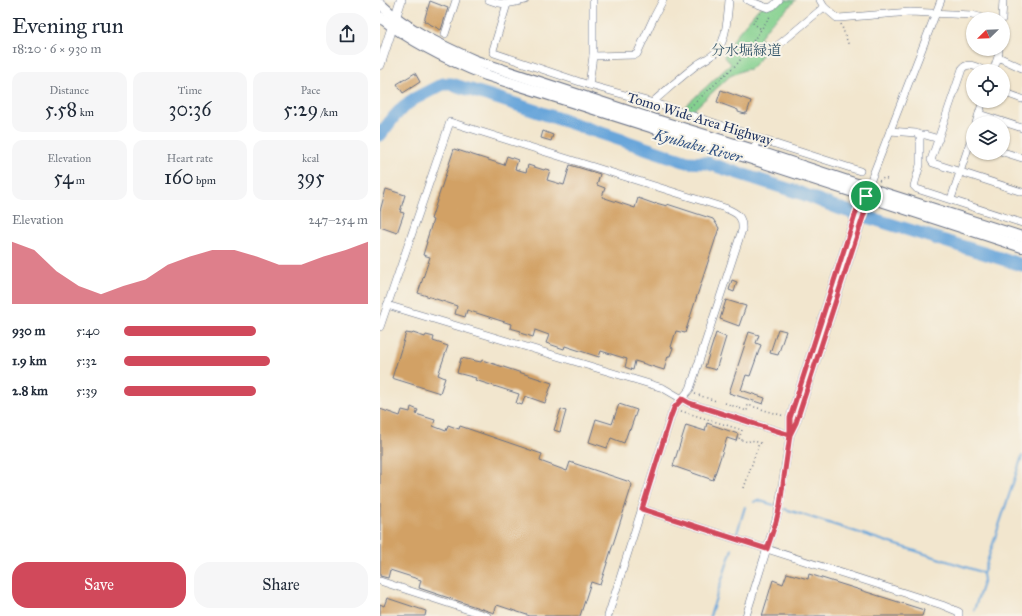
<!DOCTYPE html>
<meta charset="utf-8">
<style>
body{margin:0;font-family:"IM FELL Great Primer","Noto Serif JP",serif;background:#f6f6f7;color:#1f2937;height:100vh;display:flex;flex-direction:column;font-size:15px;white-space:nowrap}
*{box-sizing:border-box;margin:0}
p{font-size:13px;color:#747a83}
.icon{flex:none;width:22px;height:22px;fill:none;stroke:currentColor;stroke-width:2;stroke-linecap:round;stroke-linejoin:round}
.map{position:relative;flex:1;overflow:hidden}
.side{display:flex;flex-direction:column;background:#fff;width:380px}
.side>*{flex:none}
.needle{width:26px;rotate:247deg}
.tools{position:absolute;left:586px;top:12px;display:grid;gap:8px}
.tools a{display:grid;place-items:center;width:44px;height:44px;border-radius:50%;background:#fff;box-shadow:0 1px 3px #0004;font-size:20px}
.pin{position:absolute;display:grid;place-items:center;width:34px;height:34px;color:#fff;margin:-17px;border:2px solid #fff;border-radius:50%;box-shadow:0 1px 4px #0007}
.round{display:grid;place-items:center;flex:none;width:42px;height:42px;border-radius:16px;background:#f6f6f7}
.summary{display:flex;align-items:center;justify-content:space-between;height:68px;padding:0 12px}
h1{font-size:22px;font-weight:600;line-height:30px}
.metrics{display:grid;grid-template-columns:repeat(3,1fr);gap:6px;height:68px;padding:4px 12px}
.metrics div{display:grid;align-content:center;border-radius:10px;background:#f6f6f7;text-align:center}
.metrics b{font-size:20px;font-weight:600}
.metrics small{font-size:11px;font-weight:400}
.metrics p{font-size:11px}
.chart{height:112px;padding:8px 12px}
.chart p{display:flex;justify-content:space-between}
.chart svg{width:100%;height:72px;margin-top:4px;fill:#d1495b;opacity:.7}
.cta{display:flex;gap:8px;margin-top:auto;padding:8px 12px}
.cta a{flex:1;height:46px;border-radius:16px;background:#d1495b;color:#fff;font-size:16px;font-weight:600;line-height:46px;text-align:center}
.cta a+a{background:#f6f6f7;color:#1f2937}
ul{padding:0 12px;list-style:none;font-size:13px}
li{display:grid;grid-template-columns:64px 48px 1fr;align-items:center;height:30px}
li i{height:10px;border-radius:5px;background:#d1495b}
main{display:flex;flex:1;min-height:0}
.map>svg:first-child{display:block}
</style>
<main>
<section class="side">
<div class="summary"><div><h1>Evening run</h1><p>18:20 · 6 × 930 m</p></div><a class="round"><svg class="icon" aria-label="share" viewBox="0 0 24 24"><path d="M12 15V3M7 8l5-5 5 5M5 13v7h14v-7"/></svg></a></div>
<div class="metrics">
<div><p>Distance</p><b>5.58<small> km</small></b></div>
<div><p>Time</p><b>30:36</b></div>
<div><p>Pace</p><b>5:29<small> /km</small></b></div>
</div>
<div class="metrics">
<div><p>Elevation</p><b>54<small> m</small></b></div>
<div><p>Heart rate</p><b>160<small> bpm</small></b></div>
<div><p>kcal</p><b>395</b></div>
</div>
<div class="chart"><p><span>Elevation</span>247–254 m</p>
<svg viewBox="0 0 160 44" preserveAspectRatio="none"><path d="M0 44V6L10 11L20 24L30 33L40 38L50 33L60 29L70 20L80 15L90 11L100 11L110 15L120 20L130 20L140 15L150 11L160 6V44z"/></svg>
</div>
<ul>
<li><b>930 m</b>5:40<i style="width:54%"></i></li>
<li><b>1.9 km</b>5:32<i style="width:60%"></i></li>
<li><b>2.8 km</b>5:39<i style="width:54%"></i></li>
</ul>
<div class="cta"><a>Save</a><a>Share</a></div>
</section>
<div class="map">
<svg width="642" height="616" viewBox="0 0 642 616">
<rect width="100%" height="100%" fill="#f7f3e8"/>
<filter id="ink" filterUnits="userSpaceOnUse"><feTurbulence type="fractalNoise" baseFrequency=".025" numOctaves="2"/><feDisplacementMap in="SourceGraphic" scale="8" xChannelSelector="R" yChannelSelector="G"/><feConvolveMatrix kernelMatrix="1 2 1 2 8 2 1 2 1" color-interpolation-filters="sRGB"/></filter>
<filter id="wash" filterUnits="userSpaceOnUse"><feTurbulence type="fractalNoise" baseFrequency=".012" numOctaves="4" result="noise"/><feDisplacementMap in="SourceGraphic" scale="16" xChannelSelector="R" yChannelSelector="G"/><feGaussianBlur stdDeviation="0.9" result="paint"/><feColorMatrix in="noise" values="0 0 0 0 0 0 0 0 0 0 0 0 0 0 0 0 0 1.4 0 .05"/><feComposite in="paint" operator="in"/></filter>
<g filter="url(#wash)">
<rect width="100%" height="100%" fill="#f2e6ce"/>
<polygon fill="#83d08e" stroke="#4f8076" points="401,0 416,0 390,24 380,37 387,46 392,47 381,56 379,60 370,69 364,70 350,76 310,113 301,110 351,64 344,56 357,34 379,8"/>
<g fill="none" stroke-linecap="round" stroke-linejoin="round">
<g stroke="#69a6da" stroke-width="2">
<polyline points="374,502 377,500 394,505"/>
<polyline points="405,509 598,571 603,574"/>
<polyline points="357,533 365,507"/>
<polyline points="594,610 604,580 603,574 642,456"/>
<polyline points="330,616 352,549"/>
</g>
<polyline stroke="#69a6da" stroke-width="13" points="0,135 13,118 23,107 34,99 63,84 71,84 123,100 286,155 307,162 327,163 423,194 458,208 642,265"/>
</g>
<g id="blocks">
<g fill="#d2a165">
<polygon points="50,1 68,8 61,30 44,21"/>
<polygon points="35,73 40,82 23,93 17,84"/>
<polygon points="341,90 371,101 367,113 365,113 365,114 358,112 358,110 337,102"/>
<polygon points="163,131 173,135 171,141 161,138"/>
<polygon points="74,149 124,165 127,156 138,160 135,169 146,172 148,165 164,170 165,169 170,170 167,180 184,185 190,165 220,174 217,185 225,188 222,197 255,208 258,198 275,204 276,203 287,206 287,204 333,219 339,228 305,333 296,331 291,347 293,348 290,356 288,356 284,370 255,361 253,370 245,367 247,359 221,351 219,357 185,346 184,349 166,343 169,335 155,330 153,337 140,333 141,331 130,328 131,324 87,310 85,317 75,314 77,306 38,293 50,257 43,255 47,242 46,242 53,220 51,219"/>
<polygon points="6,189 25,195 20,212 24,213 17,233 0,227 0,211"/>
<polygon points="352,280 357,282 354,292 349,290"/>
<polygon points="346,300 366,306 359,326 340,319"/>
<polygon points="398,329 406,331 398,355 390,353"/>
<polygon points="369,332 379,335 376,343 381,345 370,376 366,375 361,390 385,398 383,404 349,393"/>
<polygon points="26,333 32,334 33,333 45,337 46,335 54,337 53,341 68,346 58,375 65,378 60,393 12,378"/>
<polygon points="336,333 346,337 336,370 325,367"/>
<polygon points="81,358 101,362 102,360 172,383 165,403 145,396 142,405 136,403 139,394 95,380 96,378 77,373"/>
<polygon points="239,404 257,410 250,430 249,429 244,443 231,438 227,448 209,442 216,419 232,424"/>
<polygon points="31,407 38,410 36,414 55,420 53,426 66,431 68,425 79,429 80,426 162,454 160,461 187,471 190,462 250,482 252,485 220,585 211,582 200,616 150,616 117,605 114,613 39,588 41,580 10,570 8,578 0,576 0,409 20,416 22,410 30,412"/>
<polygon points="181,409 186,411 180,432 174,430"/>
<polygon points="327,423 358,434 356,441 347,438 333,480 293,466 306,425 325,431"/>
<polygon points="407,573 428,579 429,574 544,610 542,616 382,616 393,580 403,584"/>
<polygon points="7,598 46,611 45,616 0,616 0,604 4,606"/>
</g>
</g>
</g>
<g filter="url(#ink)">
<use href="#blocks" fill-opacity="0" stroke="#666f85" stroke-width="1"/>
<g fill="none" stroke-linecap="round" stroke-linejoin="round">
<g stroke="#666f85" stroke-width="8">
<g id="minor">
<path d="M109,0C126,6 128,4 145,0"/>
<polyline points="367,0 388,8 393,6 399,0"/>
<polyline points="440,0 444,7 457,18 459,18 530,12 592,15 607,19"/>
<polyline points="127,4 113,50 114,53 209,85 274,103 371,135 377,138 377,142 374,150"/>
<polyline points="622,19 623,0"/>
<polyline points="65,34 76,0"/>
<polyline points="390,52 444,7"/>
<polyline points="213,56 255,55 257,54 274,17 283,0"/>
<polyline points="618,57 642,68"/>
<path d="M606,71C597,68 588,61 582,69L551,160L553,163L642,192"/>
<polyline points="613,71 618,57 619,49"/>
<polyline points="209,85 213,56 213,0"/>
<polyline points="623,92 642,99"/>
<path d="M274,103L275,100C289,88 303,75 318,64C330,56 336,56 342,42C347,31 348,13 349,0"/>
<polyline points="599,114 642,128"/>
<polyline points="596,123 603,101"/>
<polyline points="510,131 536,133 540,135 540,165 534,186 537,189 642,223"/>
<polyline points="540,135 545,135 559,139"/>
<polyline points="377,138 480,171"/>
<polyline points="623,152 642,158"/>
<polyline points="487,190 561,0"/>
<polygon points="486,196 487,206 485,211 416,423 410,435 410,418 479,203"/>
<polyline points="571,199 593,133"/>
<polyline points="7,305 283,388 309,403 410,435 398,513 366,616"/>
<path d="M0,327L70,122L345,208C357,213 363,216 362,230L310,389L294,408L291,416L228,616"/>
<polyline points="262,509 562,605 579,612 579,616"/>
<polyline points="0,581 107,616"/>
</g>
</g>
<g stroke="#666f85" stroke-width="10">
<polyline id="major" points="0,65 21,0"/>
</g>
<g stroke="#666f85" stroke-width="12">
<g id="highway">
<path d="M0,4C27,30 62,46 96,61L260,115L374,150L507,194L642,237"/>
<path d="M0,17C32,42 68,60 106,75L375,160L642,247"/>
</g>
</g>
<g stroke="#666f85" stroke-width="1.5" stroke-dasharray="1 3" stroke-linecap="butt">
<polyline points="380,13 373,23 381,29"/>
<polyline points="461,24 469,46"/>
<polyline points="374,42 382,47 384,47"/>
<polyline points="310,107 358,63 391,15"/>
<polyline points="499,181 504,178 507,179"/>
<polyline points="315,394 336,401"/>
<polyline points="345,403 367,411 368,405 404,416"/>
<polyline points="301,411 362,430 359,439 368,442 371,440 383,444"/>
<polyline points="364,488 379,443"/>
</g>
<use href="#minor" stroke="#fff" stroke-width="7"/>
<use href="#major" stroke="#fff" stroke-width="9"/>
<use href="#highway" stroke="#fff" stroke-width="10"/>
</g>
</g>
<g fill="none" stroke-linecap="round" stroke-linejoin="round" filter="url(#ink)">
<g stroke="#fff" stroke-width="8">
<polyline id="route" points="486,196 487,206 485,211 416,423 410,435 309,403 302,399 294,408 291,416 262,509 387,549 396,522 400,505 410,435 410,418 479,203 486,196"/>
</g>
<use href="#route" stroke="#d1495b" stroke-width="5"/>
</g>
<g text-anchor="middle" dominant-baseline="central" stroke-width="4" stroke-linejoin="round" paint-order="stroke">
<g font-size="14" fill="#35576a" stroke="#f7f3e8">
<text x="366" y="50">分水堀緑道</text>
</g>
<g font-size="14" fill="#1b2f5e" stroke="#f7f3e8">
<text transform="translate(320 119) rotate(17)">Tomo Wide Area Highway</text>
</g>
<g font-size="15" font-style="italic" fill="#325383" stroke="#f7f3e8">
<text transform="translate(318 146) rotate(15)">Kyuhaku River</text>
</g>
</g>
</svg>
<div class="tools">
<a><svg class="needle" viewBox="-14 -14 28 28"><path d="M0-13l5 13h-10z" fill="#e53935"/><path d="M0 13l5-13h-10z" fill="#747a83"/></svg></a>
<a><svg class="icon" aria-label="locate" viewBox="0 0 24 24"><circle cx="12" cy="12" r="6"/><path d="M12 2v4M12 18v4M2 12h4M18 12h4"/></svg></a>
<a><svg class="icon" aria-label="layers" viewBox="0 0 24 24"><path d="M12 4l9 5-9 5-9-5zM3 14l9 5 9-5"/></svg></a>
</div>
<div class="pin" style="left:486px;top:196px;background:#1e9e55"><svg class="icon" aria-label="arrive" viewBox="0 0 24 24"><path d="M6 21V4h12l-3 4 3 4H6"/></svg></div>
</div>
</main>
